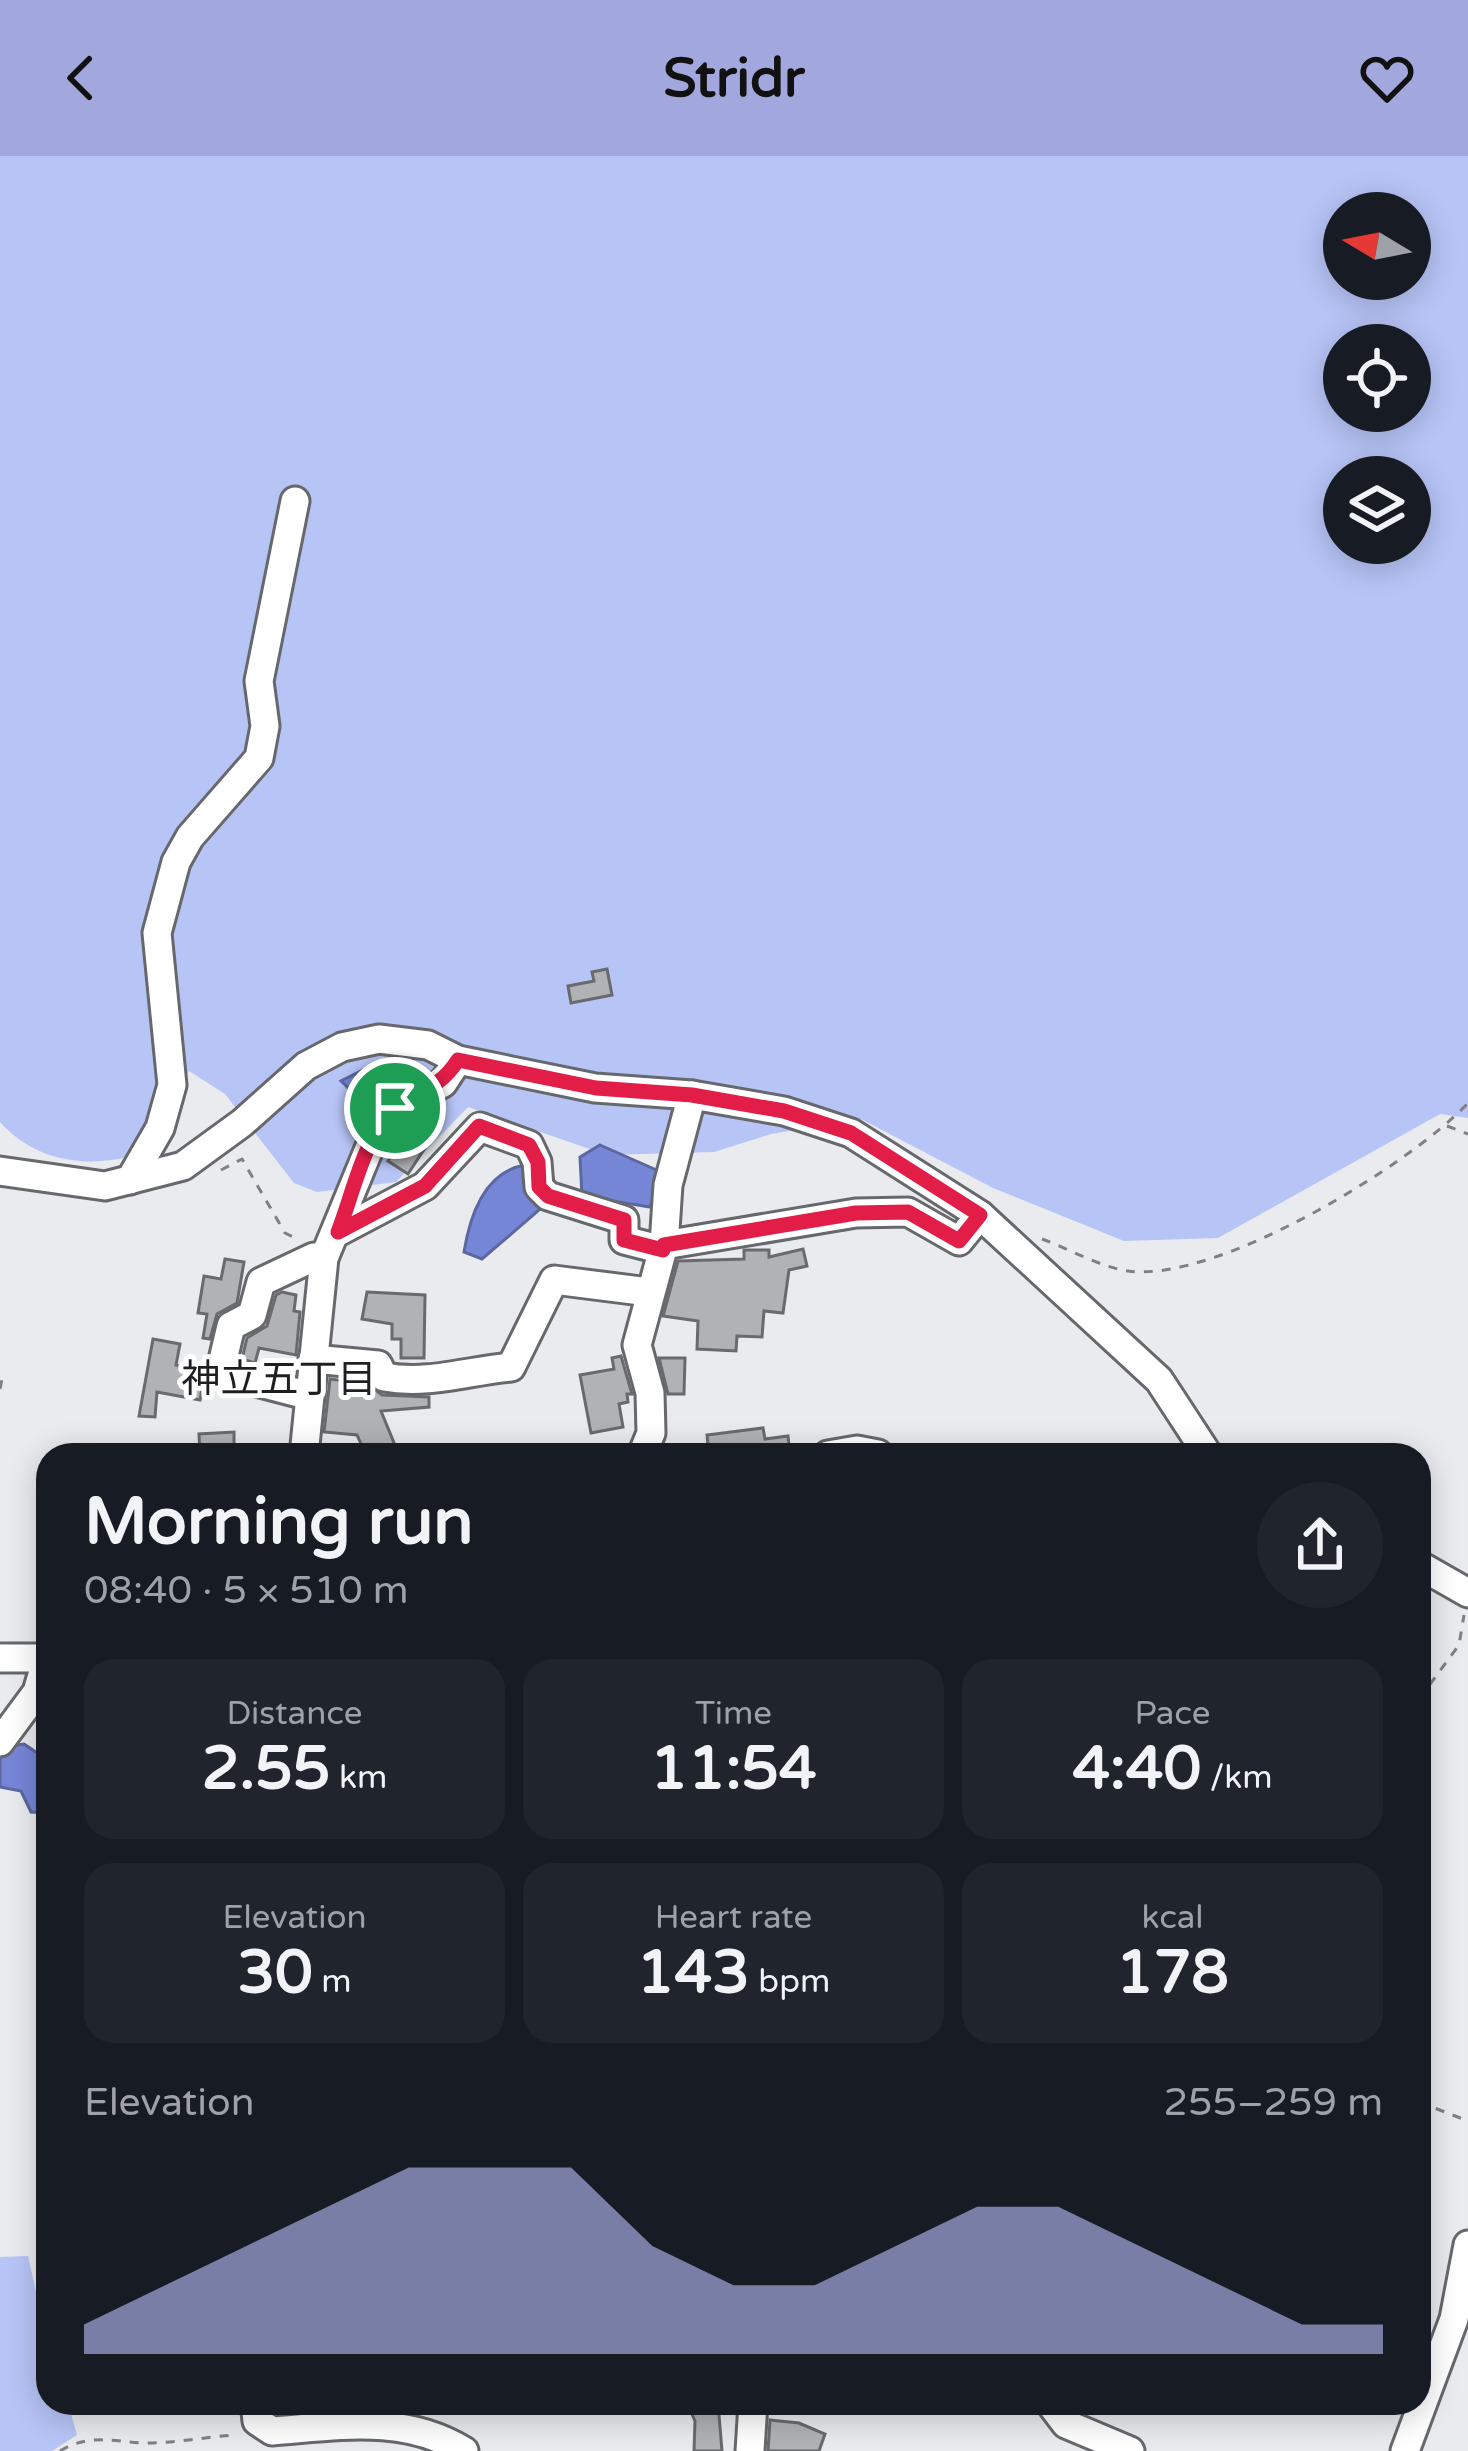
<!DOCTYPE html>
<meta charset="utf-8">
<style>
body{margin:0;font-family:"Varela Round","Noto Sans JP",sans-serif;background:#20242c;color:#f1f3f6;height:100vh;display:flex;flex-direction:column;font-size:45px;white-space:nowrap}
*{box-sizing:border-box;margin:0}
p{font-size:39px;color:#9ea1a6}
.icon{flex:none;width:66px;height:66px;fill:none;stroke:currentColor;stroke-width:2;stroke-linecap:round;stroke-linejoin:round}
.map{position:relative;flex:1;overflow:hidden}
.details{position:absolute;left:36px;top:1287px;width:1395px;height:972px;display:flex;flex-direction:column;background:#171b24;border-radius:36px;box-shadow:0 6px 30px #0003}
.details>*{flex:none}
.needle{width:78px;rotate:280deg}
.controls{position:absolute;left:1323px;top:36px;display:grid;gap:24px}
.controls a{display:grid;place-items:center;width:108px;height:108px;border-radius:50%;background:#171b24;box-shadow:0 6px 30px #0003;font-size:60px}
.pin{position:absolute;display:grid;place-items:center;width:102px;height:102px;color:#fff;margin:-51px;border:6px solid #fff;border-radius:50%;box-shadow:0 3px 12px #0007}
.round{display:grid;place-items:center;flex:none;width:126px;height:126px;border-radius:63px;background:#20242c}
.head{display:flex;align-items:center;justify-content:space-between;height:204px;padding:0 48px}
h1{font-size:66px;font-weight:700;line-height:90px}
.stats{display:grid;grid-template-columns:repeat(3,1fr);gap:18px;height:204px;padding:12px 48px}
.stats div{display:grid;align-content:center;border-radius:30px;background:#20242c;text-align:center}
.stats b{font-size:60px;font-weight:700}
.stats small{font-size:33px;font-weight:400}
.stats p{font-size:33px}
.chart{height:336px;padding:24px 48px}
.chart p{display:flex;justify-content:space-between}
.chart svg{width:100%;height:216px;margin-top:12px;fill:#a2a8de;opacity:.7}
header{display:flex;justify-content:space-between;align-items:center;height:156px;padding:0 48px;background:#a2a8de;color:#111;font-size:54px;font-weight:700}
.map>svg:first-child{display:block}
</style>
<header><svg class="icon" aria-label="back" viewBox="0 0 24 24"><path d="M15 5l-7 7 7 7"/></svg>Stridr<svg class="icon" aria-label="heart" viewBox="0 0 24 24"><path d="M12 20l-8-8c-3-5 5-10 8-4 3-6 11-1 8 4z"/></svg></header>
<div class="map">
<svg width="1468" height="2295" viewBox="0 0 1468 2295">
<rect width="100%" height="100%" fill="#eaebef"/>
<g fill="#b7c4f6" fill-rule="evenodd">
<path d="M0,0H1468V962L1440,958L1218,1082L1124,1085L993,1032L861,963L771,978L714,996L607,999L468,951L396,1026L317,1036L294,1027L225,938L189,915L128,1001C80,1012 33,1003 0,966ZM1344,57H1410V123H1344ZM1344,189H1410V255H1344ZM1344,321H1410V387H1344Z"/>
<polygon points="28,2100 48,2189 48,2247 68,2247 77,2279 52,2295 0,2295 0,2101"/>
</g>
<g fill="#7686d7" stroke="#5c67a0" stroke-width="3">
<polygon points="381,905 409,910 413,919 366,949 341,925"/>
<polygon points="600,989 661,1016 650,1051 582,1040 580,1001"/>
<path d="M525,1009L546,1048L482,1103L464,1096C470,1059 484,1016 525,1009Z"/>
<polygon points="24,1588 48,1604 48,1657 31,1656 21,1635 0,1631 0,1603 10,1590"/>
</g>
<g fill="#b1b2b6" stroke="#696a6d" stroke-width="3">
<polygon points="607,813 612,839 571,847 568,830 594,825 592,816"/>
<polygon points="413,965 434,978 408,1018 388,1005"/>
<polygon points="803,1093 807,1110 789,1114 783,1157 764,1155 762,1181 737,1180 736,1195 697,1193 698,1165 663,1160 678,1105 744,1103 744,1094 769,1094 769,1101"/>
<polygon points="225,1103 244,1106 237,1147 217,1158 210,1183 203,1182 207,1158 198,1157 204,1120 221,1123"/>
<polygon points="282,1136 296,1139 294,1155 300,1156 296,1199 259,1192 255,1207 242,1203 247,1182 267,1170 276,1139"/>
<polygon points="367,1136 425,1139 424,1202 401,1202 401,1183 392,1183 392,1168 362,1163"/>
<polygon points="153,1183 180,1188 176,1209 205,1215 200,1244 157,1236 155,1261 139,1260"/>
<polygon points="621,1200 632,1238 627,1238 628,1246 619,1248 623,1271 591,1277 580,1219 614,1213 612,1202"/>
<polygon points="659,1202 685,1202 684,1238 668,1238"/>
<polygon points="330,1223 368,1228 382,1239 429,1241 429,1251 381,1255 399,1299 366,1299 357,1279 324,1276"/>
<polygon points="763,1272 765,1283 788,1280 790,1299 709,1299 707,1279"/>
<polygon points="234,1276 234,1299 200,1299 199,1278"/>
<polygon points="687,2247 718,2247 722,2295 694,2295 695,2265"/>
<polygon points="770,2264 799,2267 825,2278 819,2295 768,2295"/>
</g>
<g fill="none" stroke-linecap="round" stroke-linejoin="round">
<g stroke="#67686b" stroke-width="33">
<g id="minor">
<polyline points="0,1015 105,1030 183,1010 242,967 306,910 342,891 379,883 428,889 458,904 595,932 692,939 784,955 851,977 980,1059 1159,1224 1208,1299"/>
<polyline points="130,1024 160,972 172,929 157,777 176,706 190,681 259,602 265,570 259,525 295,345"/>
<polyline points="338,1076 425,1030 480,971 529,989 537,1006 539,1031 548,1040 624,1064 624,1084 663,1094"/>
<polyline points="664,1089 856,1057 908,1056 959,1085 980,1059"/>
<path d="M313,1203L378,1209L384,1221C428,1229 467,1215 511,1211L554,1124L649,1136"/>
<polyline points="310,1240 226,1218 222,1208 231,1170 252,1159 261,1126 314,1101 324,1102"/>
<polyline points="304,1299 324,1102 376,976 395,952 443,927 458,904"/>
<polyline points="642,1299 651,1277 650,1237 637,1189 664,1089 668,1029 692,939"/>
<polyline points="828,1299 857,1294 878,1298"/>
<polyline points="1419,1409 1468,1437"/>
<polyline points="0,1502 48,1502"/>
<polyline points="0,1586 37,1536 47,1502"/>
<path d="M255,2247L257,2265L272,2275C339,2270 404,2258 464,2295"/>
<polyline points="1050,2247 1066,2268 1130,2295"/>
<polyline points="750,2295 753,2247"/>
<polyline points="1405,2295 1454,2163 1468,2089"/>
</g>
</g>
<g stroke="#808083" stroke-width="3" stroke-dasharray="9 9" stroke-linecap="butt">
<polyline points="1447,970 1468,978"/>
<polyline points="221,1014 242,1003 285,1077 297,1083"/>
<path d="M1042,1083C1069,1093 1100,1111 1128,1115C1217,1127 1409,1010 1468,947"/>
<polyline points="0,1233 3,1218"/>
<polyline points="1419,1543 1459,1489 1464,1459"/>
<polyline points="1419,1946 1468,1965"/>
<path d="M60,2295C89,2277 114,2286 146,2287C174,2287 206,2281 235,2279"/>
</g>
<use href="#minor" stroke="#fff" stroke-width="27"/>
</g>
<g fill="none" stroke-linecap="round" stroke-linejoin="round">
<g stroke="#fff" stroke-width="24">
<path id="route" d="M458,904L596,932L692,939L784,955L851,977L980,1059L959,1085L908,1056L856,1057L664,1089L663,1094L624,1084V1064L548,1040L539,1031L538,1006L529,989L479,970L425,1030L338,1076C353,1038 363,985 392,955C415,931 435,939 458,904Z"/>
</g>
<use href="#route" stroke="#e11d48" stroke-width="15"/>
</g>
<g text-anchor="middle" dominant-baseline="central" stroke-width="10" stroke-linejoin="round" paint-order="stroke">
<g font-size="39" fill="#1f1f21" stroke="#fff">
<text x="279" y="1223">神立五丁目</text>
</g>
</g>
</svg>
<div class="controls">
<a><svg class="needle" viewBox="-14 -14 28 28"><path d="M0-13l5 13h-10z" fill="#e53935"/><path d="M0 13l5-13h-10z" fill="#9ea1a6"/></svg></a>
<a><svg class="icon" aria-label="locate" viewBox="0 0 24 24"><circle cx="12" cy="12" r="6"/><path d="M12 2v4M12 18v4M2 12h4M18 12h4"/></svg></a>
<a><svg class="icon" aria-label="layers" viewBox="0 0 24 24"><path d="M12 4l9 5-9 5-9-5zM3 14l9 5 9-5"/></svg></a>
</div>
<div class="pin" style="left:395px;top:952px;background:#1e9e55"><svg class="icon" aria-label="arrive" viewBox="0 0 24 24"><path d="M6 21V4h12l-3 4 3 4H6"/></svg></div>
<section class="details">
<div class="head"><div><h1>Morning run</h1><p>08:40 · 5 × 510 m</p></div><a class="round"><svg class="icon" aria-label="share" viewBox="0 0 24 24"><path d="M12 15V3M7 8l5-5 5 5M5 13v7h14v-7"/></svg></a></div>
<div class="stats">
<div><p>Distance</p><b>2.55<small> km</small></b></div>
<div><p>Time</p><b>11:54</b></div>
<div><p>Pace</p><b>4:40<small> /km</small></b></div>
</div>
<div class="stats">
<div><p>Elevation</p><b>30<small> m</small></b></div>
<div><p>Heart rate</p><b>143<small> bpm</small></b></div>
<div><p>kcal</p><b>178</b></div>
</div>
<div class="chart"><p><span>Elevation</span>255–259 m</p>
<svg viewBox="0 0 160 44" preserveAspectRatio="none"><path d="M0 44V38L10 30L20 22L30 14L40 6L50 6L60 6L70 22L80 30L90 30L100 22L110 14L120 14L130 22L140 30L150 38L160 38V44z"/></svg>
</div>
</section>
</div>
